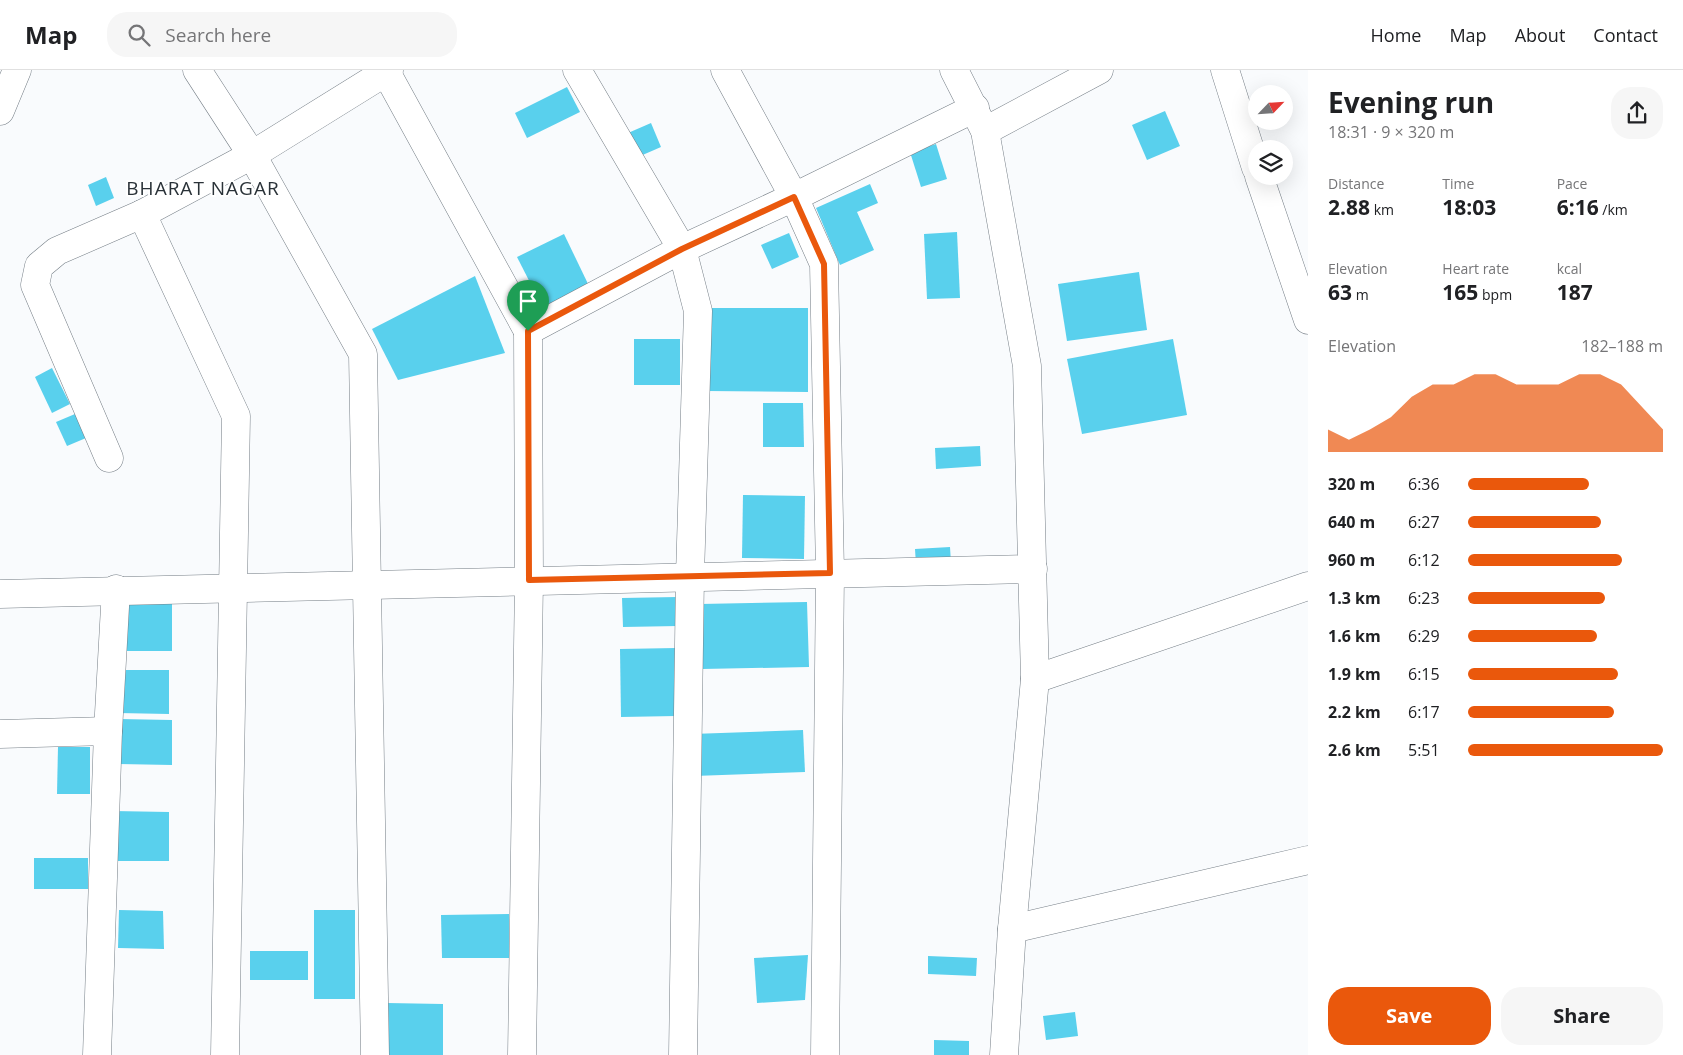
<!DOCTYPE html>
<meta charset="utf-8">
<style>
body{margin:0;font-family:"Open Sans",sans-serif;background:#f6f6f6;color:#202124;height:100vh;display:flex;flex-direction:column;font-size:19px;white-space:nowrap}
*{box-sizing:border-box;margin:0}
p{font-size:16px;color:#757577}
.icon{flex:none;width:28px;height:28px;fill:none;stroke:currentColor;stroke-width:2;stroke-linecap:round;stroke-linejoin:round}
.map{position:relative;flex:1;overflow:hidden}
.details{display:flex;flex-direction:column;background:#fff;width:375px}
.details>*{flex:none}
.needle{width:32px;rotate:65deg}
.buttons{position:absolute;left:1248px;top:15px;display:grid;gap:10px}
.buttons a{display:grid;place-items:center;width:45px;height:45px;border-radius:50%;background:#fff;box-shadow:0 5px 20px #0002;font-size:25px}
.pin{position:absolute;display:grid;place-items:center;width:42px;height:42px;color:#fff;margin:-51px -21px;border-radius:50% 50% 50% 0;rotate:-45deg;box-shadow:0 0 5px #0007}
.pin .icon{rotate:45deg}
.round{display:grid;place-items:center;flex:none;width:52px;height:52px;border-radius:20px;background:#f6f6f6}
.head{display:flex;align-items:center;justify-content:space-between;height:85px;padding:0 20px}
h1{font-size:28px;font-weight:700;line-height:38px}
.stats{display:grid;grid-template-columns:repeat(3,1fr);gap:8px;height:85px;padding:5px 20px}
.stats div{display:grid;align-content:center}
.stats b{font-size:21px;font-weight:700}
.stats small{font-size:14px;font-weight:400}
.stats p{font-size:14px}
.chart{height:140px;padding:10px 20px}
.chart p{display:flex;justify-content:space-between}
.chart svg{width:100%;height:90px;margin-top:5px;fill:#ea580c;opacity:.7}
.action{display:flex;gap:10px;margin-top:auto;padding:10px 20px}
.action a{flex:1;height:58px;border-radius:20px;background:#ea580c;color:#fff;font-size:20px;font-weight:700;line-height:58px;text-align:center}
.action a+a{background:#f6f6f6;color:#202124}
ul{padding:0 20px;list-style:none;font-size:16px}
li{display:grid;grid-template-columns:80px 60px 1fr;align-items:center;height:38px}
li i{height:12px;border-radius:6px;background:#ea580c}
header{display:flex;align-items:center;gap:30px;box-sizing:border-box;height:70px;padding:0 25px;background:#fff;border-bottom:1px solid #e0e0e0}
header strong{font-size:24px}
nav{display:flex;gap:28px;margin-inline-start:auto;font-size:18px}
.search{width:350px;height:45px;background:#f6f6f6;display:flex;align-items:center;gap:12px;box-sizing:border-box;padding:0 18px;border-radius:20px;color:#757577;font-size:19px}
main{display:flex;flex:1;min-height:0}
.map>svg:first-child{display:block}
</style>
<header>
<strong>Map</strong>
<div class="search"><svg class="icon" aria-label="search" viewBox="0 0 24 24"><circle cx="10" cy="10" r="6"/><path d="M15 15l6 6"/></svg>Search here</div>
<nav><a>Home</a><a>Map</a><a>About</a><a>Contact</a></nav>
</header>
<main>
<div class="map">
<svg width="1308" height="985" viewBox="0 0 1308 985">
<rect width="100%" height="100%" fill="#f9fbfd"/>
<g fill="#59d0ed">
<polygon points="567,17 580,42 527,68 515,43"/>
<polygon points="1165,41 1180,76 1147,90 1132,55"/>
<polygon points="651,53 661,77 638,87 628,63"/>
<polygon points="936,74 947,109 921,117 910,82"/>
<polygon points="106,107 114,128 96,136 88,115"/>
<polygon points="870,114 878,133 857,142 874,180 840,195 816,138"/>
<polygon points="957,162 960,228 927,229 924,164"/>
<polygon points="789,163 799,187 772,199 761,175"/>
<polygon points="564,164 590,218 544,240 517,187"/>
<polygon points="1139,202 1147,260 1067,271 1058,214"/>
<polygon points="475,206 505,283 398,310 372,259"/>
<polygon points="706,238 808,238 808,322 707,321"/>
<rect x="634" y="269" width="46" height="46"/>
<polygon points="1173,269 1187,345 1082,364 1067,289"/>
<polygon points="52,298 70,334 52,343 35,307"/>
<polygon points="763,333 803,333 804,377 763,377"/>
<polygon points="75,344 86,368 67,376 56,352"/>
<polygon points="980,376 981,396 936,399 935,378"/>
<polygon points="743,425 805,426 804,489 742,488"/>
<polygon points="950,477 951,493 916,494 915,479"/>
<polygon points="677,527 678,556 623,557 622,528"/>
<rect x="126" y="529" width="46" height="52"/>
<polygon points="807,532 809,597 702,599 700,534"/>
<polygon points="676,578 676,646 621,647 620,579"/>
<polygon points="119,600 169,600 169,644 118,643"/>
<polygon points="119,649 172,650 172,695 119,694"/>
<polygon points="803,660 805,702 694,706 692,664"/>
<polygon points="58,677 90,677 90,724 57,724"/>
<polygon points="113,741 169,742 169,791 113,791"/>
<rect x="34" y="788" width="54" height="31"/>
<polygon points="119,840 163,841 164,879 118,878"/>
<rect x="314" y="840" width="41" height="89"/>
<polygon points="509,844 509,888 442,888 441,845"/>
<rect x="250" y="881" width="58" height="29"/>
<polygon points="808,885 805,930 757,933 754,888"/>
<polygon points="928,886 977,888 976,906 928,904"/>
<polygon points="387,933 443,934 443,985 386,985"/>
<polygon points="1075,942 1078,966 1046,970 1043,946"/>
<polygon points="934,970 969,971 969,985 934,985"/>
</g>
<g fill="none" stroke-linecap="round" stroke-linejoin="round">
<g stroke="#757e86" stroke-width="29">
<g id="minor">
<polyline points="197,0 252,85 363,284 375,985"/>
<polyline points="385,0 528,261"/>
<polyline points="577,0 682,179 698,241 690,506 683,985"/>
<polyline points="725,0 794,127 824,194 830,503 825,985"/>
<polyline points="954,0 985,61 1027,296 1035,609 1012,859 1004,985"/>
<polyline points="1225,0 1256,98"/>
<polyline points="0,41 17,0"/>
<polyline points="985,61 1099,0"/>
<polyline points="1259,106 1308,250"/>
<polyline points="142,144 236,346 225,985"/>
<polyline points="109,388 35,215 39,196 57,181 142,144 252,85 389,0"/>
<polyline points="0,524 1033,499"/>
<polyline points="1035,609 1308,516"/>
<polyline points="0,664 108,661"/>
<polyline points="1012,859 1308,790"/>
<polyline points="97,985 108,661 116,519"/>
<polyline points="522,985 529,510 528,261 682,179 794,127 975,38"/>
</g>
</g>
<use href="#minor" stroke="#fff" stroke-width="28"/>
</g>
<g fill="none" stroke-linecap="round" stroke-linejoin="round">
<g stroke="#fff" stroke-width="10">
<polygon id="route" points="794,127 824,194 830,503 529,510 528,261 682,179"/>
</g>
<use href="#route" stroke="#ea580c" stroke-width="6"/>
</g>
<g text-anchor="middle" dominant-baseline="central" stroke-width="4" stroke-linejoin="round" paint-order="stroke">
<g font-size="19" letter-spacing="1" fill="#2a3238" stroke="#fff">
<text x="203" y="118">BHARAT NAGAR</text>
</g>
</g>
</svg>
<div class="buttons">
<a><svg class="needle" viewBox="-14 -14 28 28"><path d="M0-13l5 13h-10z" fill="#e53935"/><path d="M0 13l5-13h-10z" fill="#757577"/></svg></a>
<a><svg class="icon" aria-label="layers" viewBox="0 0 24 24"><path d="M12 4l9 5-9 5-9-5zM3 14l9 5 9-5"/></svg></a>
</div>
<div class="pin" style="left:528px;top:261px;background:#1e9e55"><svg class="icon" aria-label="arrive" viewBox="0 0 24 24"><path d="M6 21V4h12l-3 4 3 4H6"/></svg></div>
</div>
<section class="details">
<div class="head"><div><h1>Evening run</h1><p>18:31 · 9 × 320 m</p></div><a class="round"><svg class="icon" aria-label="share" viewBox="0 0 24 24"><path d="M12 15V3M7 8l5-5 5 5M5 13v7h14v-7"/></svg></a></div>
<div class="stats">
<div><p>Distance</p><b>2.88<small> km</small></b></div>
<div><p>Time</p><b>18:03</b></div>
<div><p>Pace</p><b>6:16<small> /km</small></b></div>
</div>
<div class="stats">
<div><p>Elevation</p><b>63<small> m</small></b></div>
<div><p>Heart rate</p><b>165<small> bpm</small></b></div>
<div><p>kcal</p><b>187</b></div>
</div>
<div class="chart"><p><span>Elevation</span>182–188 m</p>
<svg viewBox="0 0 160 44" preserveAspectRatio="none"><path d="M0 44V33L10 38L20 33L30 27L40 17L50 11L60 11L70 6L80 6L90 11L100 11L110 11L120 6L130 6L140 11L150 22L160 33V44z"/></svg>
</div>
<ul>
<li><b>320 m</b>6:36<i style="width:62%"></i></li>
<li><b>640 m</b>6:27<i style="width:68%"></i></li>
<li><b>960 m</b>6:12<i style="width:79%"></i></li>
<li><b>1.3 km</b>6:23<i style="width:70%"></i></li>
<li><b>1.6 km</b>6:29<i style="width:66%"></i></li>
<li><b>1.9 km</b>6:15<i style="width:77%"></i></li>
<li><b>2.2 km</b>6:17<i style="width:75%"></i></li>
<li><b>2.6 km</b>5:51<i style="width:100%"></i></li>
</ul>
<div class="action"><a>Save</a><a>Share</a></div>
</section>
</main>
